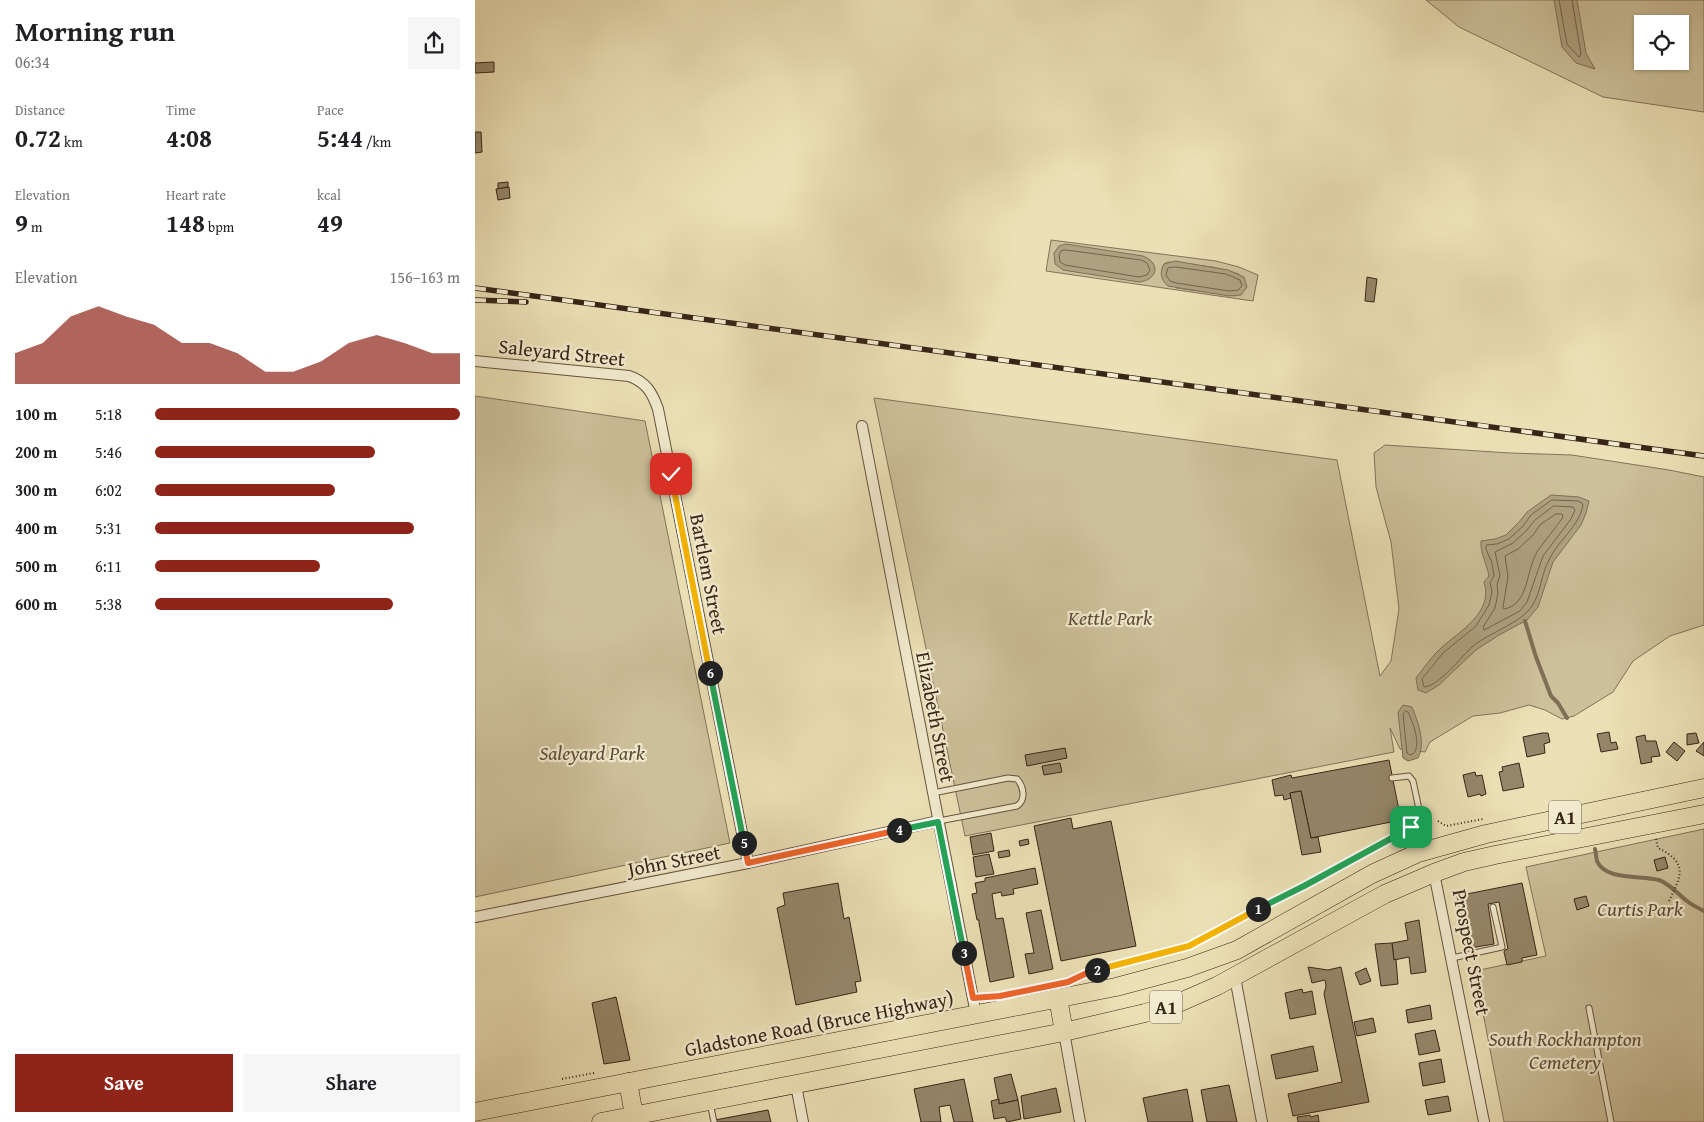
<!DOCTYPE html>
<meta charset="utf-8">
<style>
body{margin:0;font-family:"Gentium Book Plus",serif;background:#f6f6f6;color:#202124;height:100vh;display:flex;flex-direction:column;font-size:19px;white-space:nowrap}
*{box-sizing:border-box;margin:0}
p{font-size:16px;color:#757577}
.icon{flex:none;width:28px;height:28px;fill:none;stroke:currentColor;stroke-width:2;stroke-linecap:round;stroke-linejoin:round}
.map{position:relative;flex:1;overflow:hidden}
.details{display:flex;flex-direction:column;background:#fff;width:475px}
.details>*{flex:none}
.tools{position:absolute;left:1159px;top:15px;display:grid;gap:10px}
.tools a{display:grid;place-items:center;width:55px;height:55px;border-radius:0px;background:#fff;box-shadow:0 1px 4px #0004;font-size:25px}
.pin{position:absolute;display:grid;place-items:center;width:42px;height:42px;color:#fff;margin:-21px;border-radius:10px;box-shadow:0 2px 8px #0006}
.km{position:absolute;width:25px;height:25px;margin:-12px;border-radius:50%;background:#222;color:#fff;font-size:14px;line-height:25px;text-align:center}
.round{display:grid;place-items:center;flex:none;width:52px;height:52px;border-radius:0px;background:#f6f6f6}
.overview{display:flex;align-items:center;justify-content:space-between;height:85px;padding:0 15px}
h1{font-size:28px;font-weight:600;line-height:38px}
.figures{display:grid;grid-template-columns:repeat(3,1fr);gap:8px;height:85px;padding:5px 15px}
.figures div{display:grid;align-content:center}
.figures b{font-size:25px;font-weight:600}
.figures small{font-size:14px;font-weight:400}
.figures p{font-size:14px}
.chart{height:140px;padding:10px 15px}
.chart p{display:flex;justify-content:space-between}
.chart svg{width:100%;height:90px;margin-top:5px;fill:#8f2418;opacity:.7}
.button{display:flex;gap:10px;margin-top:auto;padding:10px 15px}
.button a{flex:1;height:58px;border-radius:0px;background:#8f2418;color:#fff;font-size:20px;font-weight:600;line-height:58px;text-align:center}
.button a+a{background:#f6f6f6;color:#202124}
ul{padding:0 15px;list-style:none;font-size:16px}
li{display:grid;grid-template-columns:80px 60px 1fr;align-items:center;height:38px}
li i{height:12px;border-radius:6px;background:#8f2418}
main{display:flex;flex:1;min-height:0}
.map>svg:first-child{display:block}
</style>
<main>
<section class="details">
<div class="overview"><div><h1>Morning run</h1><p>06:34</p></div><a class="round"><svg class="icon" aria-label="share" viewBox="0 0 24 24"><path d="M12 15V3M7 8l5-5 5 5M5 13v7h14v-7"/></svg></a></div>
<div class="figures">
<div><p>Distance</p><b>0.72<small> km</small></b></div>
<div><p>Time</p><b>4:08</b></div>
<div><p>Pace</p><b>5:44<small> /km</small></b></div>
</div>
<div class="figures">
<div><p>Elevation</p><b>9<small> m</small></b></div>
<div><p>Heart rate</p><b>148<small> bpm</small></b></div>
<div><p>kcal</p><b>49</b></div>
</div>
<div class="chart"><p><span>Elevation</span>156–163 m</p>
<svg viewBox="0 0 160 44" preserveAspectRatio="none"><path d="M0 44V29L10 24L20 11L30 6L40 11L50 15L60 24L70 24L80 29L90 38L100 38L110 33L120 24L130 20L140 24L150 29L160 29V44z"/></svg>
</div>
<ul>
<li><b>100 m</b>5:18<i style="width:100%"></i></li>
<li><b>200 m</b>5:46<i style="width:72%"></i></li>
<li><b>300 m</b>6:02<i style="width:59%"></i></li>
<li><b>400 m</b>5:31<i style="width:85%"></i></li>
<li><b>500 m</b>6:11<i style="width:54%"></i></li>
<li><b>600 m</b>5:38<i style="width:78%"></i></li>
</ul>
<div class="button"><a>Save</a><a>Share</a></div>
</section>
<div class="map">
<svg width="1229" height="1122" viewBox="0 0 1229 1122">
<rect width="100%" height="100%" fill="#ece1b6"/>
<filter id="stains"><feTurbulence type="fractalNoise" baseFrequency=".004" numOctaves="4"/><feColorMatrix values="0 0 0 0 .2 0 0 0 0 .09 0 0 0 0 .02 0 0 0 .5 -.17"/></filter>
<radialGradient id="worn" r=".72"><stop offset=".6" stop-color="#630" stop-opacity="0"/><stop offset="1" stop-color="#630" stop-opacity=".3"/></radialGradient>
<g fill="#cdc19b" stroke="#82735a" fill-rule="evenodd">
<path d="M951,0H1229V112L1128,97L984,27ZM1168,24H1205V61H1168Z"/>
<path d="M576,240L741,261L764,267L783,275L778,301L571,271ZM693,262L737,267L764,274L761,296L701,288L687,269L689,264Z"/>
<polygon points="0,396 170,421 255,843 0,897"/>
<polygon points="399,398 862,460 905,676 916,661 924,609 916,542 901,487 899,453 910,445 1035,453 1097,455 1194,470 1229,477 1229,625 1195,636 1158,661 1138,692 1099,716 1087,719 1070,710 1054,705 1025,713 998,716 955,742 950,752 925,749 915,728 919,752 490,836"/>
<polygon points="1229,829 1229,1122 1029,1122 1000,971 1071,956 1051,867"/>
</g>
<g fill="#aea180" stroke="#7e6f56">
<polygon points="1079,0 1102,0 1111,53 1120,69 1101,63 1087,47"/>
<path d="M591,244L668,256C686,263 683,280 664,282L588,270L580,264L579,253L584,246Z"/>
<path d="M700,261L753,270L769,277L772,287L766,295L754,296L693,286C686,280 684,273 689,264Z"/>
<path d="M1076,495L1104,497L1114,501L1111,513L1106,525L1078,562L1063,607L1052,620L1024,635L1001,650L964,685L951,693L943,690L941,678C949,668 956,657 966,648C985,631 1019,612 1009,582L1014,576C1012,564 1005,553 1006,541L1020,539L1031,535L1044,522L1052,512Z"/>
<path d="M928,705L937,707C943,722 951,743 943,758L933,761L928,758L923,712Z"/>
</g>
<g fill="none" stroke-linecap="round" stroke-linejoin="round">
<g stroke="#72634c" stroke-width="1">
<polyline points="1084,0 1092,44 1104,57 1106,54 1097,0"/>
<polygon points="591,250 666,260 672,263 675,270 672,275 664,277 590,265 585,262 584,255 586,251"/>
<polygon points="701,267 751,274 765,280 767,286 763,290 754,291 701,283 695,281 691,275 693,268"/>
<path d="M1077,500L1103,501L1107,503L1108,506C1103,528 1083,540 1074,560C1066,574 1066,593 1057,606C1046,623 1014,633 998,646C986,657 964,686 949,687L947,679L968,653L1001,626L1014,605L1017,591L1015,583L1019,576L1017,563L1011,549V545L1022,544L1034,539L1048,526L1056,515Z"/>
<polygon points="1079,506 1098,507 1100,510 1096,519 1068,556 1052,602 1045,611 1009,630 1008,627 1020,608 1023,593 1022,585 1025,575 1020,552 1038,543 1052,530 1060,520"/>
<path d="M1081,514H1087L1088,517C1080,529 1070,540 1062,552C1051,570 1054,605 1029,609L1028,607L1033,577L1030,556L1043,549L1058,535L1065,525Z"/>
<path d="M931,711L933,712C938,723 946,743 939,753L935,755L932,753L928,714Z"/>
</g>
<g stroke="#7e6f56" stroke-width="4">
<polyline points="1050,621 1061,657 1076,696 1083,703 1092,718"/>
<path d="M1120,849C1121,853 1121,857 1122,861C1130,881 1167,875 1184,880C1195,884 1203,894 1212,901C1217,905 1223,908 1229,911"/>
</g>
</g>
<g fill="#95876a" stroke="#372518">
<polygon points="19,62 19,72 0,73 0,63"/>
<polygon points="0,132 6,132 7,152 0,153"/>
<polygon points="33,182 33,187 23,189 23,183"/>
<polygon points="34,187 35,198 23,200 21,189"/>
<polygon points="892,277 902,279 899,302 890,301"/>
<polygon points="1134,732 1136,743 1141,742 1143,749 1126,752 1122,734"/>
<polygon points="1067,733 1073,733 1075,742 1069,744 1070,753 1052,757 1048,737"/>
<polygon points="1221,733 1224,743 1212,745 1212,734"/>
<polygon points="1170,735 1171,741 1181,741 1185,756 1176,757 1177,762 1166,764 1161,737"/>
<polygon points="1199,742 1210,751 1202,761 1191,752"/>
<polygon points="1229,742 1229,756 1221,751"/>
<polygon points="590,748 592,758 552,766 550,755"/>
<polygon points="914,760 926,820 836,838 826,791 815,793 816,798 809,800 808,795 800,796 797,780 816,775 817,778"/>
<polygon points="585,763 587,772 569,775 567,766"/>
<polygon points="1044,763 1049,787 1028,791 1024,772 1028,771 1027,767"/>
<polygon points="1000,772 1001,776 1007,775 1011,794 1006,796 1005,794 993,797 988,775"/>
<polygon points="826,791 836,838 843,837 846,852 827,855 815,793"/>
<polygon points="596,818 598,829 636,821 661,946 586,961 559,826"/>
<polygon points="516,833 519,851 498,855 495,837"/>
<polygon points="553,839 554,844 545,846 544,841"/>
<polygon points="534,850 535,856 524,858 523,852"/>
<polygon points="514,854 519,874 501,877 498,857"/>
<polygon points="1190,857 1193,868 1182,871 1179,860"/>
<polygon points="560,868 563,884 538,889 539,894 527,896 526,892 517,894 521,919 528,918 539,977 515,982 504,923 504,920 502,920 497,894 502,893 500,883 510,881 510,878"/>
<polygon points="363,883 369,919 374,917 386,981 380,982 382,992 321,1005 302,908 310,905 308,893"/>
<polygon points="1047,883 1062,955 1047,958 1047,962 1032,965 1029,952 1030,950 1033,949 1024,902 1013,904 1019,944 995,948 992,924 988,925 982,896"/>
<polygon points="1111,896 1114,906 1102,910 1099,899"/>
<polygon points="566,910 578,969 554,974 550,954 559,953 551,913"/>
<polygon points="944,920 951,972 936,974 934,957 919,960 917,943 933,940 930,923"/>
<polygon points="917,943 919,960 921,959 923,984 906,986 900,944"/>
<polygon points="833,967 853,970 866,967 894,1102 818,1116 813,1094 867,1082 849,994 851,986 850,980 837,983"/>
<polygon points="891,968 896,981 885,985 880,973"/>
<polygon points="827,989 828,993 837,991 841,1014 815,1019 810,993"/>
<polygon points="141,997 155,1060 129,1064 117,1003"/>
<polygon points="955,1005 957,1019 933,1023 931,1010"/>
<polygon points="898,1018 901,1032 882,1036 879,1022"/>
<polygon points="960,1030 965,1051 944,1055 940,1034"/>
<polygon points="838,1046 843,1071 801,1079 796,1055"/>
<polygon points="966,1059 970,1082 948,1086 944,1063"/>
<polygon points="536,1074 543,1100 524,1104 519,1078"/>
<polygon points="489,1079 498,1122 479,1122 475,1105 464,1107 466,1122 446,1122 439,1089"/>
<polygon points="754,1085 762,1122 732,1122 726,1090"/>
<polygon points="581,1088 586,1112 549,1119 546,1096"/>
<polygon points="712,1089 718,1122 673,1122 668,1098"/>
<polygon points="973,1096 976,1111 953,1115 950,1100"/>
<polygon points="524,1099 524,1104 543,1100 546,1119 532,1122 530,1117 519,1119 516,1101"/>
<polygon points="293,1110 296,1122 240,1122 240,1120"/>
<polygon points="835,1115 836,1117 843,1115 844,1122 823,1122 822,1117"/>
</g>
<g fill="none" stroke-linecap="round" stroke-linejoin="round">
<g stroke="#645440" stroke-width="7">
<g id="lane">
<polyline points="917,778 934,776 938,781 952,847"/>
<path d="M458,793L533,778L542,779C549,787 551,800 542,806L464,821"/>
<polyline points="977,958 1027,947 1018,907"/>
<polyline points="1114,1008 1136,1122"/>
<polyline points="235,1103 239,1122"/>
</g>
</g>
<g stroke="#645440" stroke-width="12">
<g id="street">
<path d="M0,361L154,376C171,382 177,392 183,409L273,863"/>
<polyline points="387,426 501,1014"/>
<polyline points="959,873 1009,1122"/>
<polyline points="0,917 273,863 463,821"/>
<polyline points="760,977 787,1122"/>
<polyline points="589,1032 605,1122"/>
<polyline points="321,1085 328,1122"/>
</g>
</g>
<g stroke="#372518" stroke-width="19">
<g id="highway">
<polyline points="583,998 589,1032"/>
<polyline points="153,1082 159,1115"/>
<polyline points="0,1112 641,987 712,968 762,950 897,874 943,853 1011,834 1229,788"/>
<polyline points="126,1122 589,1032 670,1013 701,1004 742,986 910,894 959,873 989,862 1020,855 1229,814"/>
</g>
</g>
<g stroke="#372518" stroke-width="2" stroke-dasharray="1 2.5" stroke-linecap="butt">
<polyline points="963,821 971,826 1008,819"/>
<path d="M1181,839L1183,848C1214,863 1206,876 1194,901"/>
<polyline points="597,980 614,972 714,946 917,838 927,830 936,827"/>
<polyline points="87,1079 119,1073"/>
</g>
<use href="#lane" stroke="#f3ecd0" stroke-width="5"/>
<use href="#street" stroke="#f3ecd0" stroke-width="10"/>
<use href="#highway" stroke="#ece1b6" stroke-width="18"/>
<g stroke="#372518" stroke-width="5.5">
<g id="rail">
<polyline points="0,288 1229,456"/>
<polyline points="0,300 51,302"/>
</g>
</g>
<use href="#rail" stroke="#f3ecd0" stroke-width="4" stroke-dasharray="11" stroke-linecap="butt"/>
</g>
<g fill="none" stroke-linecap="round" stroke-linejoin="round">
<g stroke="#fff" stroke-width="10">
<polyline id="split-1" points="783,909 829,886 917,838 927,830 936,827"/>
</g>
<g stroke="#fff" stroke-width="10">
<polyline id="split-2" points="622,970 714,946 783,909"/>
</g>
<g stroke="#fff" stroke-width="10">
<polyline id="split-3" points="489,953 498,998 525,996 593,982 614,972 622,970"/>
</g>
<g stroke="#fff" stroke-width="10">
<polyline id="split-4" points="424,830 463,822 489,953"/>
</g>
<g stroke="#fff" stroke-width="10">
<polyline id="split-5" points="269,843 273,863 424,830"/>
</g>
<g stroke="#fff" stroke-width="10">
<polyline id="split-6" points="235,673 269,843"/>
</g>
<g stroke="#fff" stroke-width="10">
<polyline id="split-7" points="196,474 235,673"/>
</g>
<use href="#split-1" stroke="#22a559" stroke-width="6"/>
<use href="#split-2" stroke="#f5b400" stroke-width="6"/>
<use href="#split-3" stroke="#f0652b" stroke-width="6"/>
<use href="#split-4" stroke="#22a559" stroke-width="6"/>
<use href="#split-5" stroke="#f0652b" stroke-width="6"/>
<use href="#split-6" stroke="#22a559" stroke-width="6"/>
<use href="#split-7" stroke="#f5b400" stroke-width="6"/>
</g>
<g text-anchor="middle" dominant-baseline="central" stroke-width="4.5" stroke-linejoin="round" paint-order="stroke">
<g fill="#f3ecd0" stroke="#6f614f" stroke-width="1">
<rect x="1074" y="800.5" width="32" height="33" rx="4"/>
<rect x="675" y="990.5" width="32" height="33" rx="4"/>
</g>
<g font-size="19" font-weight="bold" fill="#372518">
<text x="1090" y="817">A1</text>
<text x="691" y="1007">A1</text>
</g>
<g font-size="20" fill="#372518" stroke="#f3ecd0">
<text transform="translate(87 352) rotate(6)">Saleyard Street</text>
<text transform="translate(234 574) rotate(79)">Bartlem Street</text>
<text transform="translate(461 717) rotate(79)">Elizabeth Street</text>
<text transform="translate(199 860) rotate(-11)">John Street</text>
<text transform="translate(997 952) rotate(79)">Prospect Street</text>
<text transform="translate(344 1023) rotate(-11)">Gladstone Road (Bruce Highway)</text>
</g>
<g font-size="20" font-style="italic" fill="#5c4c39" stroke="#f3ecd0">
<text x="635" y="617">Kettle Park</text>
<text x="117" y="752">Saleyard Park</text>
<text x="1165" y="908">Curtis Park</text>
<text x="1090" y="1038">South Rockhampton<tspan x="1090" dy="23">Cemetery</tspan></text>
</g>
</g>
<rect width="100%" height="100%" filter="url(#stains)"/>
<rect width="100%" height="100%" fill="url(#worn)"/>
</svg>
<div class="tools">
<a><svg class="icon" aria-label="locate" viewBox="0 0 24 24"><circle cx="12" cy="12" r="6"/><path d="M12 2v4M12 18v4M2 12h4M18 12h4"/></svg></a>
</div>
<div class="pin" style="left:936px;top:827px;background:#1e9e55"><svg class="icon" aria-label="arrive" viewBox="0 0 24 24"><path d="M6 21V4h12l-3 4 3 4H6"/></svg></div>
<div class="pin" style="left:196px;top:474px;background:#d93025"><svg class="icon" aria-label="check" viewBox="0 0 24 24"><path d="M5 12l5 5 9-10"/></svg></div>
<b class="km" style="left:783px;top:909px">1</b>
<b class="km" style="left:622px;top:970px">2</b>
<b class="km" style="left:489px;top:953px">3</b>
<b class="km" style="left:424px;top:830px">4</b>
<b class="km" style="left:269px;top:843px">5</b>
<b class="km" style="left:235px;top:673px">6</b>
</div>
</main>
